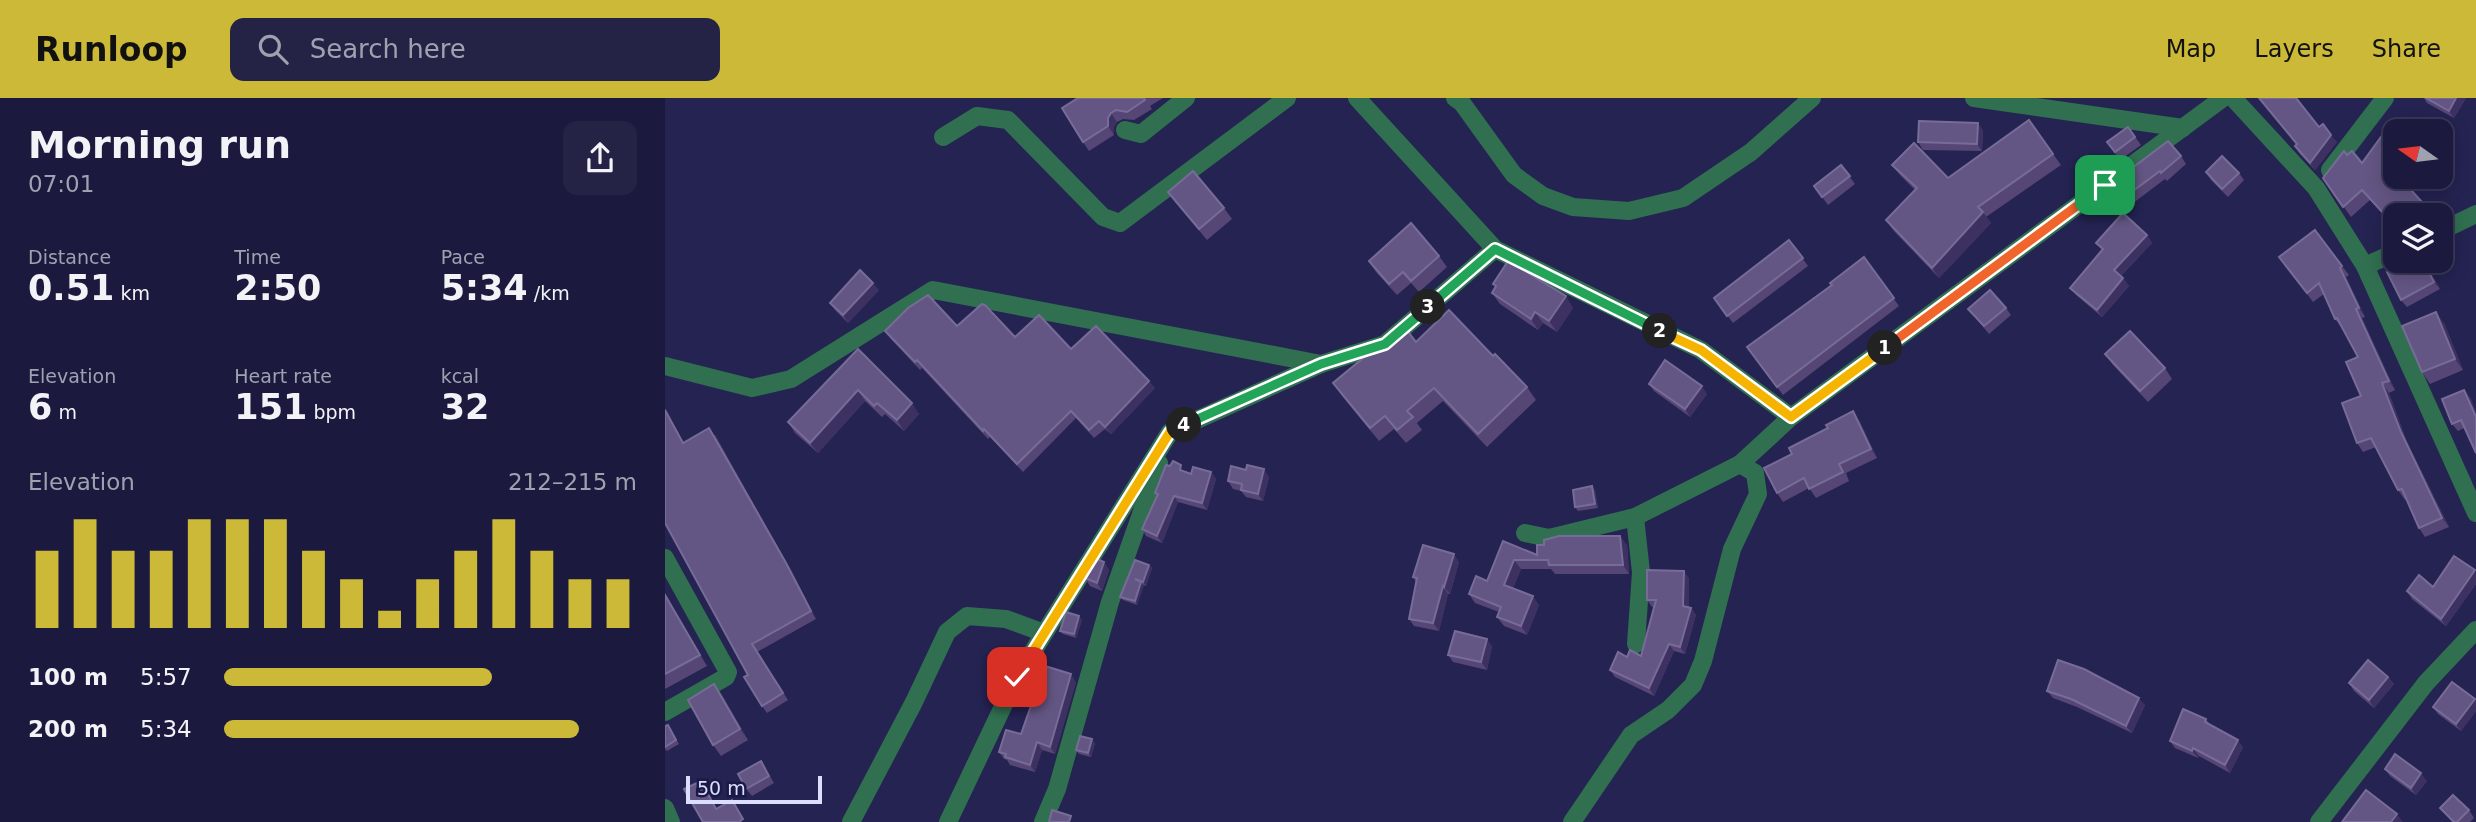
<!DOCTYPE html>
<meta charset="utf-8">
<style>
body{margin:0;font-family:"DejaVu Sans",sans-serif;background:#242345;color:#f1f3f6;height:100vh;display:flex;flex-direction:column;font-size:26px;white-space:nowrap}
*{box-sizing:border-box;margin:0}
p{font-size:23px;color:#a0a1b0}
.icon{flex:none;width:38px;height:38px;fill:none;stroke:currentColor;stroke-width:2;stroke-linecap:round;stroke-linejoin:round}
.map{position:relative;flex:1;overflow:hidden}
.drawer{display:flex;flex-direction:column;background:#1b1a3e;width:665px}
.drawer>*{flex:none}
.needle{width:46px;rotate:284deg}
.tools{position:absolute;left:1718px;top:21px;display:grid;gap:14px}
.tools a{display:grid;place-items:center;width:70px;height:70px;border-radius:14px;background:#1b1a3e;box-shadow:0 4px 18px #0003,0 0 0 2px #393858;font-size:35px}
.scale{position:absolute;left:21px;bottom:18px;width:136px;box-sizing:border-box;padding-left:7px;border:4px solid #dbdffd;border-top:0;font-size:19px;line-height:24px;white-space:nowrap;color:#dbdffd;-webkit-text-stroke:5px #1b1947;paint-order:stroke}
.pin{position:absolute;display:grid;place-items:center;width:60px;height:60px;color:#fff;margin:-30px;border-radius:14px;box-shadow:0 4px 10px #0006}
.km{position:absolute;width:35px;height:35px;margin:-18px;border-radius:50%;background:#222;color:#fff;font-size:19px;line-height:35px;text-align:center}
.round{display:grid;place-items:center;flex:none;width:74px;height:74px;border-radius:14px;background:#242345}
.headline{display:flex;align-items:center;justify-content:space-between;height:119px;padding:0 28px}
h1{font-size:38px;font-weight:700;line-height:52px}
.metrics{display:grid;grid-template-columns:repeat(3,1fr);gap:10px;height:119px;padding:7px 28px}
.metrics div{display:grid;align-content:center}
.metrics b{font-size:35px;font-weight:700}
.metrics small{font-size:19px;font-weight:400}
.metrics p{font-size:19px}
.chart{height:196px;padding:14px 28px}
.chart p{display:flex;justify-content:space-between}
.chart svg{width:100%;height:126px;margin-top:7px;stroke:#cdb938;stroke-width:6}
ul{padding:0 28px;list-style:none;font-size:23px}
li{display:grid;grid-template-columns:112px 84px 1fr;align-items:center;height:52px}
li i{height:18px;border-radius:9px;background:#cdb938}
header{display:flex;align-items:center;gap:42px;box-sizing:border-box;height:98px;padding:0 35px;background:#cdb938;color:#111}
header strong{font-size:33px}
nav{display:flex;gap:38px;margin-inline-start:auto;font-size:24px}
.search{width:490px;height:63px;background:#242345;display:flex;align-items:center;gap:18px;box-sizing:border-box;padding:0 24px;border-radius:14px;color:#a0a1b0;font-size:26px}
main{display:flex;flex:1;min-height:0}
.map>svg:first-child{display:block}
</style>
<header>
<strong>Runloop</strong>
<div class="search"><svg class="icon" aria-label="search" viewBox="0 0 24 24"><circle cx="10" cy="10" r="6"/><path d="M15 15l6 6"/></svg>Search here</div>
<nav><a>Map</a><a>Layers</a><a>Share</a></nav>
</header>
<main>
<section class="drawer">
<div class="headline"><div><h1>Morning run</h1><p>07:01</p></div><a class="round"><svg class="icon" aria-label="share" viewBox="0 0 24 24"><path d="M12 15V3M7 8l5-5 5 5M5 13v7h14v-7"/></svg></a></div>
<div class="metrics">
<div><p>Distance</p><b>0.51<small> km</small></b></div>
<div><p>Time</p><b>2:50</b></div>
<div><p>Pace</p><b>5:34<small> /km</small></b></div>
</div>
<div class="metrics">
<div><p>Elevation</p><b>6<small> m</small></b></div>
<div><p>Heart rate</p><b>151<small> bpm</small></b></div>
<div><p>kcal</p><b>32</b></div>
</div>
<div class="chart"><p><span>Elevation</span>212–215 m</p>
<svg viewBox="0 0 160 44" preserveAspectRatio="none"><path d="M5 44V17M15 44V6M25 44V17M35 44V17M45 44V6M55 44V6M65 44V6M75 44V17M85 44V27M95 44V38M105 44V27M115 44V17M125 44V6M135 44V17M145 44V27M155 44V27"/></svg>
</div>
<ul>
<li><b>100 m</b>5:57<i style="width:65%"></i></li>
<li><b>200 m</b>5:34<i style="width:86%"></i></li>
</ul>
</section>
<div class="map">
<svg width="1811" height="724" viewBox="0 0 1811 724">
<rect width="100%" height="100%" fill="#242352"/>
<g fill="none" stroke-linecap="round" stroke-linejoin="round">
<g stroke="#306f50" stroke-width="18">
<polyline points="692,0 830,151"/>
<polyline points="790,0 797,5 849,77 878,98 908,109 964,113 1018,100 1086,54 1147,0"/>
<polyline points="1309,0 1518,30"/>
<polyline points="1568,0 1651,90 1700,168 1811,415"/>
<polyline points="460,32 476,36 521,0"/>
<polyline points="278,39 312,18 343,22 438,119 455,125 622,0"/>
<polyline points="1665,72 1720,0"/>
<polyline points="1776,133 1811,116"/>
<polyline points="1700,168 1731,154"/>
<polyline points="0,268 87,290 126,281 268,192 656,266"/>
<polyline points="970,419 976,474 971,546"/>
<polyline points="860,435 884,440 970,419 1075,366 1126,319"/>
<polyline points="0,460 63,574 61,579 0,614"/>
<polyline points="0,710 6,724"/>
<polyline points="186,724 249,604 282,534 302,518 341,521 379,535"/>
<polyline points="283,724 352,579 505,334 656,266 720,246 830,151 1036,252 1126,319 1558,0"/>
<polyline points="378,724 392,691 445,504 494,365"/>
<polyline points="907,724 966,637 1003,612 1028,587 1038,563 1067,451 1093,396 1090,375 1075,366"/>
<polyline points="1654,724 1761,585 1811,532"/>
</g>
</g>
<g fill="#564675">
<polygon points="413,0 498,0 485,8 487,11 469,22 458,21 452,24 449,29 449,37 424,53 418,44"/>
<polygon points="1594,0 1631,0 1654,29 1672,44 1650,72 1635,56 1630,48 1632,46"/>
<polygon points="1759,0 1801,0 1789,20 1762,5"/>
<polygon points="1364,22 1396,67 1321,119 1326,125 1274,180 1228,132 1221,122 1250,92 1235,77 1227,67 1283,80"/>
<polygon points="1463,29 1476,47 1455,62 1442,44"/>
<polygon points="1318,32 1317,53 1258,52 1253,44"/>
<polygon points="1682,57 1697,65 1731,79 1745,79 1740,85 1757,104 1764,115 1761,117 1731,117 1731,131 1705,102 1686,119 1658,80"/>
<polygon points="1516,58 1521,66 1502,83 1500,81 1463,109 1446,86"/>
<polygon points="1176,67 1190,86 1163,107 1149,88"/>
<polygon points="1541,74 1574,75 1579,82 1563,99 1546,82"/>
<polygon points="503,94 559,110 567,121 542,142 511,105"/>
<polygon points="1482,137 1487,145 1456,178 1464,188 1437,219 1411,197 1405,190 1437,152 1431,145"/>
<polygon points="1124,142 1143,168 1068,225 1049,200"/>
<polygon points="774,158 782,169 754,194 746,185 732,197 711,174 704,163"/>
<polygon points="1199,159 1234,208 1118,297 1082,249 1167,187"/>
<polygon points="1759,163 1775,191 1742,209 1736,202"/>
<polygon points="1621,168 1677,168 1684,177 1681,179 1700,219 1697,220 1730,292 1724,295 1742,344 1784,429 1760,439 1754,430 1741,401 1740,402 1733,392 1711,349 1698,354 1692,345 1696,298 1693,259 1677,230 1670,221 1659,196 1648,204"/>
<polygon points="828,186 908,210 892,234 878,225 873,232 835,206 827,195 831,190"/>
<polygon points="214,192 183,225 170,212 165,205"/>
<polygon points="1341,210 1346,217 1324,236 1303,211"/>
<polygon points="1779,225 1798,272 1765,286 1757,274"/>
<polygon points="292,228 406,251 490,290 446,336 440,331 429,340 411,320 358,374 325,339 323,341 257,270 255,272 226,241 220,233"/>
<polygon points="751,244 828,258 862,289 871,302 822,349 778,303 752,325 757,332 741,345 729,331 714,343 677,298 668,285"/>
<polygon points="193,251 254,316 239,333 220,316 217,319 200,303 153,355 130,335 123,324"/>
<polygon points="1440,256 1500,270 1507,281 1483,304 1448,267"/>
<polygon points="984,286 1042,296 1025,319 989,293"/>
<polygon points="1805,299 1811,314 1811,355 1799,330 1793,333 1787,326"/>
<polygon points="1194,322 1212,360 1181,375 1184,383 1151,400 1144,390 1118,404 1112,395"/>
<polygon points="50,337 126,472 151,521 92,554 123,602 102,615 97,608 19,344"/>
<polygon points="521,373 526,376 546,374 551,381 542,412 513,404 497,445 481,438 477,431 492,397 490,395"/>
<polygon points="604,379 598,403 581,399 576,393 568,391 563,383"/>
<polygon points="930,392 933,410 913,413 910,409"/>
<polygon points="838,443 872,457 962,447 964,476 890,476 886,471 856,471 848,490 874,507 862,537 839,528 832,519 834,514 810,505 804,496 822,483"/>
<polygon points="439,464 444,472 437,493 425,488 420,480"/>
<polygon points="794,464 785,496 783,496 774,533 749,528 744,521 751,484 748,479"/>
<polygon points="484,467 487,470 481,488 478,487 472,507 458,502 455,499"/>
<polygon points="1810,472 1811,486 1781,528 1747,501 1742,493 1768,489"/>
<polygon points="1024,480 1024,510 1026,510 1031,517 1020,556 1009,553 989,598 950,579 945,572 976,558 989,509 987,509 982,502"/>
<polygon points="0,495 42,568 0,591"/>
<polygon points="417,522 411,540 398,536 395,533"/>
<polygon points="827,548 822,572 788,564 783,557"/>
<polygon points="1723,579 1729,586 1709,610 1689,593 1684,585"/>
<polygon points="411,584 390,656 377,652 370,674 345,667 342,662 339,661 334,654 356,636"/>
<polygon points="49,586 57,597 83,642 56,658 48,647"/>
<polygon points="1382,593 1480,607 1467,635 1412,609 1388,600"/>
<polygon points="1810,601 1811,603 1811,613 1796,633 1773,616 1768,609"/>
<polygon points="1541,621 1545,627 1578,649 1565,675 1534,658 1533,660 1510,650 1505,643"/>
<polygon points="3,627 14,646 2,653 0,651 0,628"/>
<polygon points="430,645 426,659 414,656 411,652"/>
<polygon points="96,663 109,685 87,698 81,691"/>
<polygon points="1720,671 1762,683 1751,697 1725,678"/>
<polygon points="1775,710 1804,712 1809,720 1805,724 1787,724"/>
</g>
<g fill="#3c3161">
<polygon points="1791,0 1801,0 1789,20 1784,13"/>
<polygon points="446,15 452,24 449,29 449,37 443,28 443,20"/>
<polygon points="1313,25 1318,32 1317,53 1312,46"/>
<polygon points="1666,37 1672,44 1650,72 1645,65"/>
<polygon points="1734,79 1745,79 1739,87"/>
<polygon points="1318,114 1326,125 1274,180 1267,170"/>
<polygon points="1482,137 1487,145 1454,180 1449,172"/>
<polygon points="1758,163 1759,163 1775,191 1769,184"/>
<polygon points="1675,170 1681,179 1700,219 1694,210"/>
<polygon points="1458,180 1464,188 1437,219 1432,212"/>
<polygon points="208,185 214,192 183,225 178,217"/>
<polygon points="901,198 908,210 892,234 884,223"/>
<polygon points="1691,211 1697,220 1730,292 1724,283"/>
<polygon points="870,214 878,225 873,232 866,221"/>
<polygon points="1771,214 1779,225 1798,272 1790,261"/>
<polygon points="484,283 490,290 446,336 440,329"/>
<polygon points="1717,285 1724,295 1742,344 1784,429 1777,420 1736,334"/>
<polygon points="1037,288 1042,296 1025,319 1020,311"/>
<polygon points="193,292 200,303 153,355 145,345"/>
<polygon points="1799,292 1805,299 1811,314 1811,319"/>
<polygon points="247,305 254,316 239,333 232,322"/>
<polygon points="0,310 23,352 18,345 0,312"/>
<polygon points="1188,313 1194,322 1212,360 1206,351"/>
<polygon points="44,330 126,472 151,521 146,513"/>
<polygon points="599,371 604,379 598,403 593,396"/>
<polygon points="546,374 551,381 542,412 537,405"/>
<polygon points="927,388 930,392 933,410 930,406"/>
<polygon points="509,398 513,404 497,445 492,438"/>
<polygon points="955,438 962,447 964,476 958,467"/>
<polygon points="789,456 794,464 785,496 779,489"/>
<polygon points="849,462 856,471 846,496 839,487"/>
<polygon points="439,464 444,472 437,493 432,485"/>
<polygon points="484,467 487,470 481,488 478,484"/>
<polygon points="1810,472 1811,486 1781,528 1776,521"/>
<polygon points="1019,473 1024,480 1024,516 1018,508"/>
<polygon points="476,484 479,488 472,507 470,503"/>
<polygon points="778,488 783,496 774,533 768,525"/>
<polygon points="0,495 42,568 35,557 0,497"/>
<polygon points="868,498 874,507 862,537 856,528"/>
<polygon points="1026,510 1031,517 1020,556 1015,549"/>
<polygon points="414,518 417,522 411,540 409,536"/>
<polygon points="822,541 827,548 822,572 816,564"/>
<polygon points="1004,546 1009,553 989,598 984,590"/>
<polygon points="406,576 411,584 390,656 385,649"/>
<polygon points="1723,579 1729,586 1709,610 1704,602"/>
<polygon points="49,586 57,597 83,642 75,631"/>
<polygon points="1474,600 1480,607 1467,635 1461,628"/>
<polygon points="1810,601 1811,603 1811,613 1796,633 1791,626"/>
<polygon points="427,641 430,645 426,659 423,655"/>
<polygon points="1573,642 1578,649 1565,675 1560,667"/>
<polygon points="372,644 377,652 370,674 365,667"/>
<polygon points="1528,650 1534,658 1533,660 1527,653"/>
<polygon points="1756,675 1762,683 1751,697 1746,690"/>
<polygon points="1732,716 1738,724 1726,724"/>
</g>
<g fill="#645684" stroke="#776c97" stroke-width="2">
<polygon points="413,0 479,0 480,2 462,14 451,12 446,15 443,20 443,28 418,44 397,10"/>
<polygon points="1594,0 1631,0 1654,29 1658,26 1666,37 1645,65 1630,48 1632,46"/>
<polygon points="1761,0 1791,0 1784,13"/>
<polygon points="1364,22 1388,56 1313,109 1318,114 1267,170 1221,122 1252,90 1227,67 1249,45 1283,80"/>
<polygon points="1254,23 1313,25 1312,46 1253,44"/>
<polygon points="1726,25 1738,33 1731,33 1731,79 1734,79 1757,104 1743,117 1731,117 1731,129 1697,92 1678,109 1658,80 1679,53 1682,57 1687,53 1697,65"/>
<polygon points="1463,29 1470,39 1450,54 1442,44"/>
<polygon points="1503,43 1516,58 1496,75 1495,73 1457,101 1446,86"/>
<polygon points="1557,58 1574,75 1557,91 1541,74"/>
<polygon points="1176,67 1185,78 1157,99 1149,88"/>
<polygon points="528,73 559,110 534,131 503,94"/>
<polygon points="1458,115 1482,137 1449,172 1458,180 1432,212 1405,190 1438,151 1431,145"/>
<polygon points="746,125 774,158 746,183 738,174 724,186 704,163"/>
<polygon points="1650,132 1677,168 1675,170 1694,210 1691,211 1724,283 1717,285 1736,334 1777,420 1754,430 1737,391 1733,392 1706,340 1692,345 1677,305 1696,298 1681,264 1693,259 1672,220 1670,221 1654,185 1642,195 1614,159"/>
<polygon points="1124,142 1138,160 1062,218 1049,200"/>
<polygon points="1199,159 1229,200 1112,289 1082,249 1167,187 1165,185"/>
<polygon points="843,163 901,198 884,223 870,214 866,221 827,195 831,188 828,186"/>
<polygon points="1744,163 1758,163 1769,184 1736,202 1722,174"/>
<polygon points="195,172 208,185 178,217 165,205"/>
<polygon points="1325,192 1341,210 1319,228 1303,211"/>
<polygon points="263,197 292,228 317,206 320,207 350,239 374,217 406,251 431,228 484,283 440,329 434,323 424,332 406,313 352,366 319,331 318,333 252,262 250,264 220,233 243,210"/>
<polygon points="784,212 828,258 830,256 862,289 813,336 769,290 742,313 748,319 732,332 720,318 705,330 668,285 738,227 751,244"/>
<polygon points="1771,214 1790,261 1757,274 1737,228"/>
<polygon points="1465,233 1500,270 1475,293 1440,256"/>
<polygon points="193,251 247,305 232,322 212,305 209,308 193,292 145,345 123,324"/>
<polygon points="1000,262 1037,288 1020,311 984,286"/>
<polygon points="1799,292 1811,319 1811,355 1796,322 1787,326 1777,301"/>
<polygon points="0,312 18,345 44,330 121,465 146,513 87,546 118,595 97,608 79,579 83,577 0,425"/>
<polygon points="1188,313 1206,351 1174,366 1178,374 1144,391 1139,380 1112,395 1099,370 1127,356 1124,350 1163,330 1161,327"/>
<polygon points="508,363 516,367 515,372 526,376 528,369 546,374 537,405 509,398 492,438 477,431 493,396 490,395 501,367 505,368"/>
<polygon points="582,367 599,371 593,396 576,392 577,386 563,383 566,368 581,372"/>
<polygon points="927,388 930,406 910,409 908,392"/>
<polygon points="894,438 955,438 958,467 884,467 883,462 849,462 839,487 868,498 856,528 832,519 836,509 804,496 811,478 822,483 838,443 872,457 872,447 879,447 879,442"/>
<polygon points="758,447 789,456 779,489 778,488 768,525 744,521 752,480 748,479"/>
<polygon points="1789,458 1810,472 1776,521 1742,493 1754,477 1768,489"/>
<polygon points="430,460 439,464 432,485 420,480"/>
<polygon points="470,462 484,467 478,484 470,481 476,484 470,503 455,499"/>
<polygon points="982,472 1019,473 1018,508 1026,510 1015,549 1004,546 984,590 945,572 953,554 962,559 965,552 976,558 991,502 982,502"/>
<polygon points="0,497 35,557 0,576"/>
<polygon points="401,514 414,518 409,536 395,533"/>
<polygon points="790,533 822,541 816,564 783,557"/>
<polygon points="1393,562 1419,571 1474,600 1461,628 1406,601 1382,593"/>
<polygon points="1703,562 1723,579 1704,602 1684,585"/>
<polygon points="380,568 406,576 385,649 372,644 365,667 340,659 341,656 334,654 341,632 356,636"/>
<polygon points="1787,584 1810,601 1791,626 1768,609"/>
<polygon points="49,586 75,631 48,647 23,602"/>
<polygon points="1518,611 1541,621 1540,624 1573,642 1560,667 1528,650 1527,653 1505,643"/>
<polygon points="3,627 11,642 0,649 0,628"/>
<polygon points="415,638 427,641 423,655 411,652"/>
<polygon points="1730,656 1756,675 1746,690 1720,671"/>
<polygon points="96,663 104,678 81,691 73,676"/>
<polygon points="36,683 51,711 67,702 78,721 74,724 38,724 19,691"/>
<polygon points="1701,692 1732,716 1726,724 1677,724"/>
<polygon points="1788,697 1804,712 1792,724 1789,724 1775,710"/>
<polygon points="387,712 406,718 404,724 384,724"/>
</g>
<g fill="none" stroke-linecap="round" stroke-linejoin="round">
<g stroke="#fff" stroke-width="14">
<polyline id="split-1" points="1220,250 1440,87"/>
</g>
<g stroke="#fff" stroke-width="14">
<polyline id="split-2" points="995,233 1036,252 1126,319 1220,250"/>
</g>
<g stroke="#fff" stroke-width="14">
<polyline id="split-3" points="763,209 830,151 995,233"/>
</g>
<g stroke="#fff" stroke-width="14">
<polyline id="split-4" points="519,327 656,266 720,246 763,209"/>
</g>
<g stroke="#fff" stroke-width="14">
<polyline id="split-5" points="352,579 505,334 519,327"/>
</g>
<use href="#split-1" stroke="#f0652b" stroke-width="9"/>
<use href="#split-2" stroke="#f5b400" stroke-width="9"/>
<use href="#split-3" stroke="#22a559" stroke-width="9"/>
<use href="#split-4" stroke="#22a559" stroke-width="9"/>
<use href="#split-5" stroke="#f5b400" stroke-width="9"/>
</g>
</svg>
<div class="tools">
<a><svg class="needle" viewBox="-14 -14 28 28"><path d="M0-13l5 13h-10z" fill="#e53935"/><path d="M0 13l5-13h-10z" fill="#a0a1b0"/></svg></a>
<a><svg class="icon" aria-label="layers" viewBox="0 0 24 24"><path d="M12 4l9 5-9 5-9-5zM3 14l9 5 9-5"/></svg></a>
</div>
<div class="scale">50 m</div>
<div class="pin" style="left:1440px;top:87px;background:#1e9e55"><svg class="icon" aria-label="arrive" viewBox="0 0 24 24"><path d="M6 21V4h12l-3 4 3 4H6"/></svg></div>
<div class="pin" style="left:352px;top:579px;background:#d93025"><svg class="icon" aria-label="check" viewBox="0 0 24 24"><path d="M5 12l5 5 9-10"/></svg></div>
<b class="km" style="left:1220px;top:250px">1</b>
<b class="km" style="left:995px;top:233px">2</b>
<b class="km" style="left:763px;top:209px">3</b>
<b class="km" style="left:519px;top:327px">4</b>
</div>
</main>
